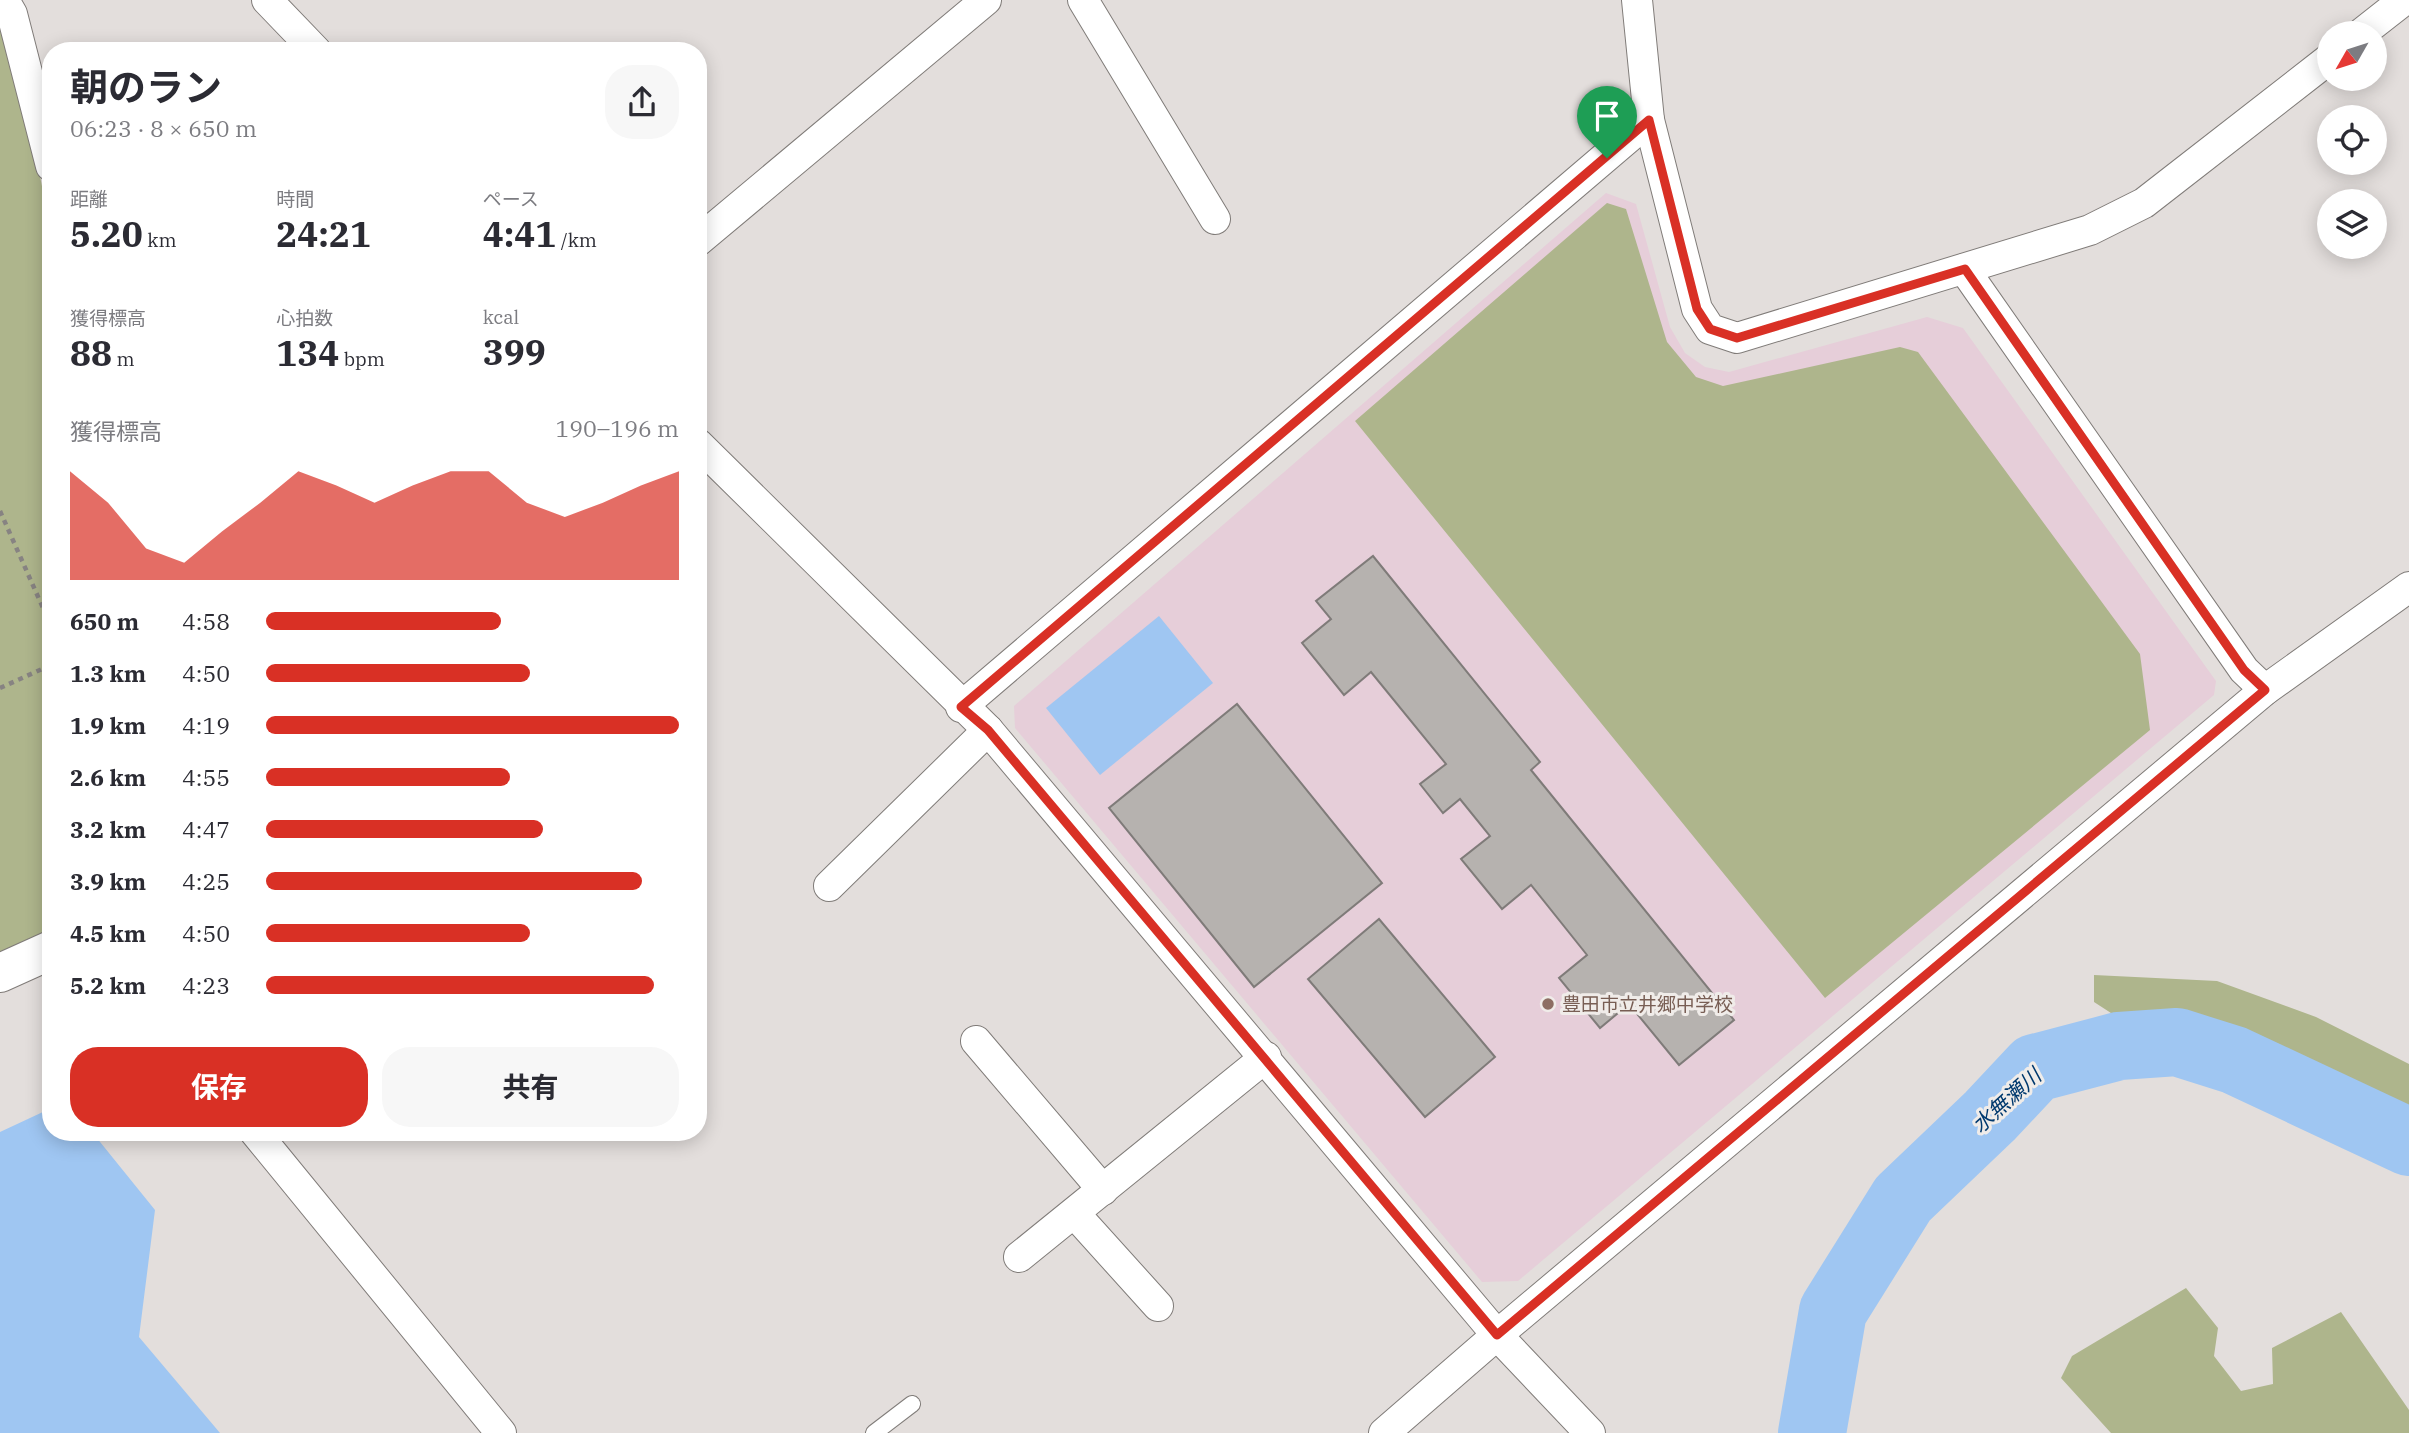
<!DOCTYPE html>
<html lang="ja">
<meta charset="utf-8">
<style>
body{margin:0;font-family:"IBM Plex Serif","Noto Sans JP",serif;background:#f7f7f7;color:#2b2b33;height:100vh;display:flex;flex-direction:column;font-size:26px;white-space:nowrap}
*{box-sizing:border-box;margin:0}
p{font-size:23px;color:#7c7c81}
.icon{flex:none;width:38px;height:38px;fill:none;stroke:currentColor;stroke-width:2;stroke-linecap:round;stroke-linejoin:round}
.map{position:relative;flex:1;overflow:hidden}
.panel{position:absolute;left:42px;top:42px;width:665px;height:1099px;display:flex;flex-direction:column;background:#fff;border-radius:28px;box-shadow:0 4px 18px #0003}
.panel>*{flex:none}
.needle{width:46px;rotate:231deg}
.fabs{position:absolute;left:2317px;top:21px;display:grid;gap:14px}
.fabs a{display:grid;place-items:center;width:70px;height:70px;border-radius:50%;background:#fff;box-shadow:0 4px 18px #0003;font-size:35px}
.pin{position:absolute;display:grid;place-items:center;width:60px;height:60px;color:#fff;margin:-72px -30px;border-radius:50% 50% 50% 0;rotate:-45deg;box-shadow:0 0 7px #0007}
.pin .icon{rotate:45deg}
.round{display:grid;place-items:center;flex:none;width:74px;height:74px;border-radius:28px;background:#f7f7f7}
.headline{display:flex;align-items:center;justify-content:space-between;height:119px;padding:0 28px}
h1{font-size:38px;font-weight:700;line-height:52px}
.metrics{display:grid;grid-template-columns:repeat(3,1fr);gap:10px;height:119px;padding:7px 28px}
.metrics div{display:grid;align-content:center}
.metrics b{font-size:35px;font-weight:700}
.metrics small{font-size:19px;font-weight:400}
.metrics p{font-size:19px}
.chart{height:196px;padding:14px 28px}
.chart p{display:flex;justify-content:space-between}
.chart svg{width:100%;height:126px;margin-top:7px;fill:#d93025;opacity:.7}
.button{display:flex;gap:14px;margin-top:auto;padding:14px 28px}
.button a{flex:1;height:80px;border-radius:28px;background:#d93025;color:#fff;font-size:28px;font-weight:700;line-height:80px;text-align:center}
.button a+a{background:#f7f7f7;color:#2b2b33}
ul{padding:0 28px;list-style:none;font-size:23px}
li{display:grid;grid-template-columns:112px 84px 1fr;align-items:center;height:52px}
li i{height:18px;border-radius:9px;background:#d93025}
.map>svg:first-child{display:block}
</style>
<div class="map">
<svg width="2409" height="1433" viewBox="0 0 2409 1433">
<rect width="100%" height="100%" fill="#e3dedc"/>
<polygon fill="#e6ced9" points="1606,193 1636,204 1670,327 1685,353 1705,367 1729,372 1927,317 1963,328 2216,681 2214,695 1518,1281 1482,1282 1015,728 1014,706"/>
<g fill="#aeb58c">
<polygon points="0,20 15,49 51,232 51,932 0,954"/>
<polygon points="1607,203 1626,209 1667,342 1696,377 1723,386 1900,347 1918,352 2140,654 2150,730 1825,998 1355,421"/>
<polygon points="2094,975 2217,981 2316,1017 2409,1064 2409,1130 2311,1079 2235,1047 2128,1024 2094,1002"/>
<polygon points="2186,1288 2218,1328 2214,1356 2241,1391 2273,1384 2272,1348 2341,1312 2409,1410 2409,1433 2111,1433 2061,1378 2072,1356"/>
</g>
<g fill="#9fc6f2">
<polygon points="1159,616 1213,683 1100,775 1046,708"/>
<polygon points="45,1111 51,1113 51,1132 92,1132 155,1210 139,1337 220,1433 0,1433 0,1132"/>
</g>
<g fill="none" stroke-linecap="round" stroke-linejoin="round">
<polyline stroke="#9fc6f2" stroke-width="68" points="1812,1433 1833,1311 1903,1199 1990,1116 2035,1068 2119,1046 2177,1042 2234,1060 2409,1142"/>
</g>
<g fill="#b6b2af" stroke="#7f7b79" stroke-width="2">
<polygon points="1373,556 1540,762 1531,770 1734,1020 1679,1065 1629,1004 1600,1028 1559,978 1587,955 1531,885 1502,909 1461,859 1490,836 1460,799 1443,813 1420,784 1446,764 1371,672 1344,695 1302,643 1331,619 1316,601"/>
<polygon points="1237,704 1382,883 1254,987 1109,808"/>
<polygon points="1379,919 1495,1057 1425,1117 1308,979"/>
</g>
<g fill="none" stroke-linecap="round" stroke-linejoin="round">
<g stroke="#807c79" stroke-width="18">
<polyline id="service" points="874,1433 912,1404"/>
</g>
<g stroke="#807c79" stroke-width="32">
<g id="minor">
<polyline points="4,0 12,14 51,166"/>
<polyline points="267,0 316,51"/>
<polyline points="1083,0 1215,219"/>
<polyline points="1637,0 1649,120 1697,309 1710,329 1737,338 2090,230 2144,203 2329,59"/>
<polyline points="2362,33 2404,0"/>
<polyline points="698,241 986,0"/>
<polyline points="1964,269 2244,670 2265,690"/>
<polyline points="698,444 988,730 1497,1335 1590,1433"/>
<polyline points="961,707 1649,120"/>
<polyline points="829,886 988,730"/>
<polyline points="976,1041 1103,1190"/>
<polyline points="255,1132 501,1433"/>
<polyline points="1075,1214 1158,1306"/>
<polyline points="1019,1257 1266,1057"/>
<polyline points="1384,1433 1497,1335 2265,690 2409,587"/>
</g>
</g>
<g stroke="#807c79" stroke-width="40">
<polyline id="tertiary" points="0,973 51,950"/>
</g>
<g stroke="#878382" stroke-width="4.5" stroke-dasharray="5 5" stroke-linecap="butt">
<polyline points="0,511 51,626"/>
<polyline points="0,688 51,665"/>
</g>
<use href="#service" stroke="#fff" stroke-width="16"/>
<use href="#minor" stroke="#fff" stroke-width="30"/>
<use href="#tertiary" stroke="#fff" stroke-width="38"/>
</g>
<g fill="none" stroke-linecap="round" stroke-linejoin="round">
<g stroke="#fff" stroke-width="14">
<polygon id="route" points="1649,120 1697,309 1710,329 1737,338 1965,269 2244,670 2265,690 1497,1335 988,730 961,707"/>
</g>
<use href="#route" stroke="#d93025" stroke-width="9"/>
</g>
<circle fill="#8d6e63" stroke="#f0ece9" stroke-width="2.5" cx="1548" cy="1004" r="7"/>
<g text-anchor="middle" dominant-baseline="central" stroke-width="6" stroke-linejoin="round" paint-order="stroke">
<g font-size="19" fill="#785e54" stroke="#f0ece9" text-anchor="start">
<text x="1562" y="1004">豊田市立井郷中学校</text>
</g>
<g font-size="21" font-style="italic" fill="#00396e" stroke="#f0ece9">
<text transform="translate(2006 1100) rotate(-42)">水無瀬川</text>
</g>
</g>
</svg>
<div class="fabs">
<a><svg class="needle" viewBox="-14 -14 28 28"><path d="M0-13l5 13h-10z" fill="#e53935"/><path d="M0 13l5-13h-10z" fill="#7c7c81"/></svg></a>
<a><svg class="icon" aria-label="locate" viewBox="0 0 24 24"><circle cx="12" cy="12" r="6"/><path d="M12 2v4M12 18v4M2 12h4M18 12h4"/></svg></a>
<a><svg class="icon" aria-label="layers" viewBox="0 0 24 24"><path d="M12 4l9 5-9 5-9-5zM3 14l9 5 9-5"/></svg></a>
</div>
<div class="pin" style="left:1607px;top:158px;background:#1e9e55"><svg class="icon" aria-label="arrive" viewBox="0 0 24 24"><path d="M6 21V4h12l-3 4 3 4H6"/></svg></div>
<section class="panel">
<div class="headline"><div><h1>朝のラン</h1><p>06:23 · 8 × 650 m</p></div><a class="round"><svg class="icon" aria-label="share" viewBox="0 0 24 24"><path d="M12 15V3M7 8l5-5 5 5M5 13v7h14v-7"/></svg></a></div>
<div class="metrics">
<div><p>距離</p><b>5.20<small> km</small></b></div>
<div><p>時間</p><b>24:21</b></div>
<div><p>ペース</p><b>4:41<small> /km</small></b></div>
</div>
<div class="metrics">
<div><p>獲得標高</p><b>88<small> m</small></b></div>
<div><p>心拍数</p><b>134<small> bpm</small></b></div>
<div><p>kcal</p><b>399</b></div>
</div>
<div class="chart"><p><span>獲得標高</span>190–196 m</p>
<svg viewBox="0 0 160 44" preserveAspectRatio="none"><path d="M0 44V6L10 17L20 33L30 38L40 27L50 17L60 6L70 11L80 17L90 11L100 6L110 6L120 17L130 22L140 17L150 11L160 6V44z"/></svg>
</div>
<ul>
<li><b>650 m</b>4:58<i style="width:57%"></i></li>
<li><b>1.3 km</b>4:50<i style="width:64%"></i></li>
<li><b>1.9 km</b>4:19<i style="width:100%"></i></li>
<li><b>2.6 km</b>4:55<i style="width:59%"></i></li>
<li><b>3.2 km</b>4:47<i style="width:67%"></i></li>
<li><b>3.9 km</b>4:25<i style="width:91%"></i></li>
<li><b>4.5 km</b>4:50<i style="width:64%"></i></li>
<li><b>5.2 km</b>4:23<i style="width:94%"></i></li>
</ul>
<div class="button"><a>保存</a><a>共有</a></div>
</section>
</div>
